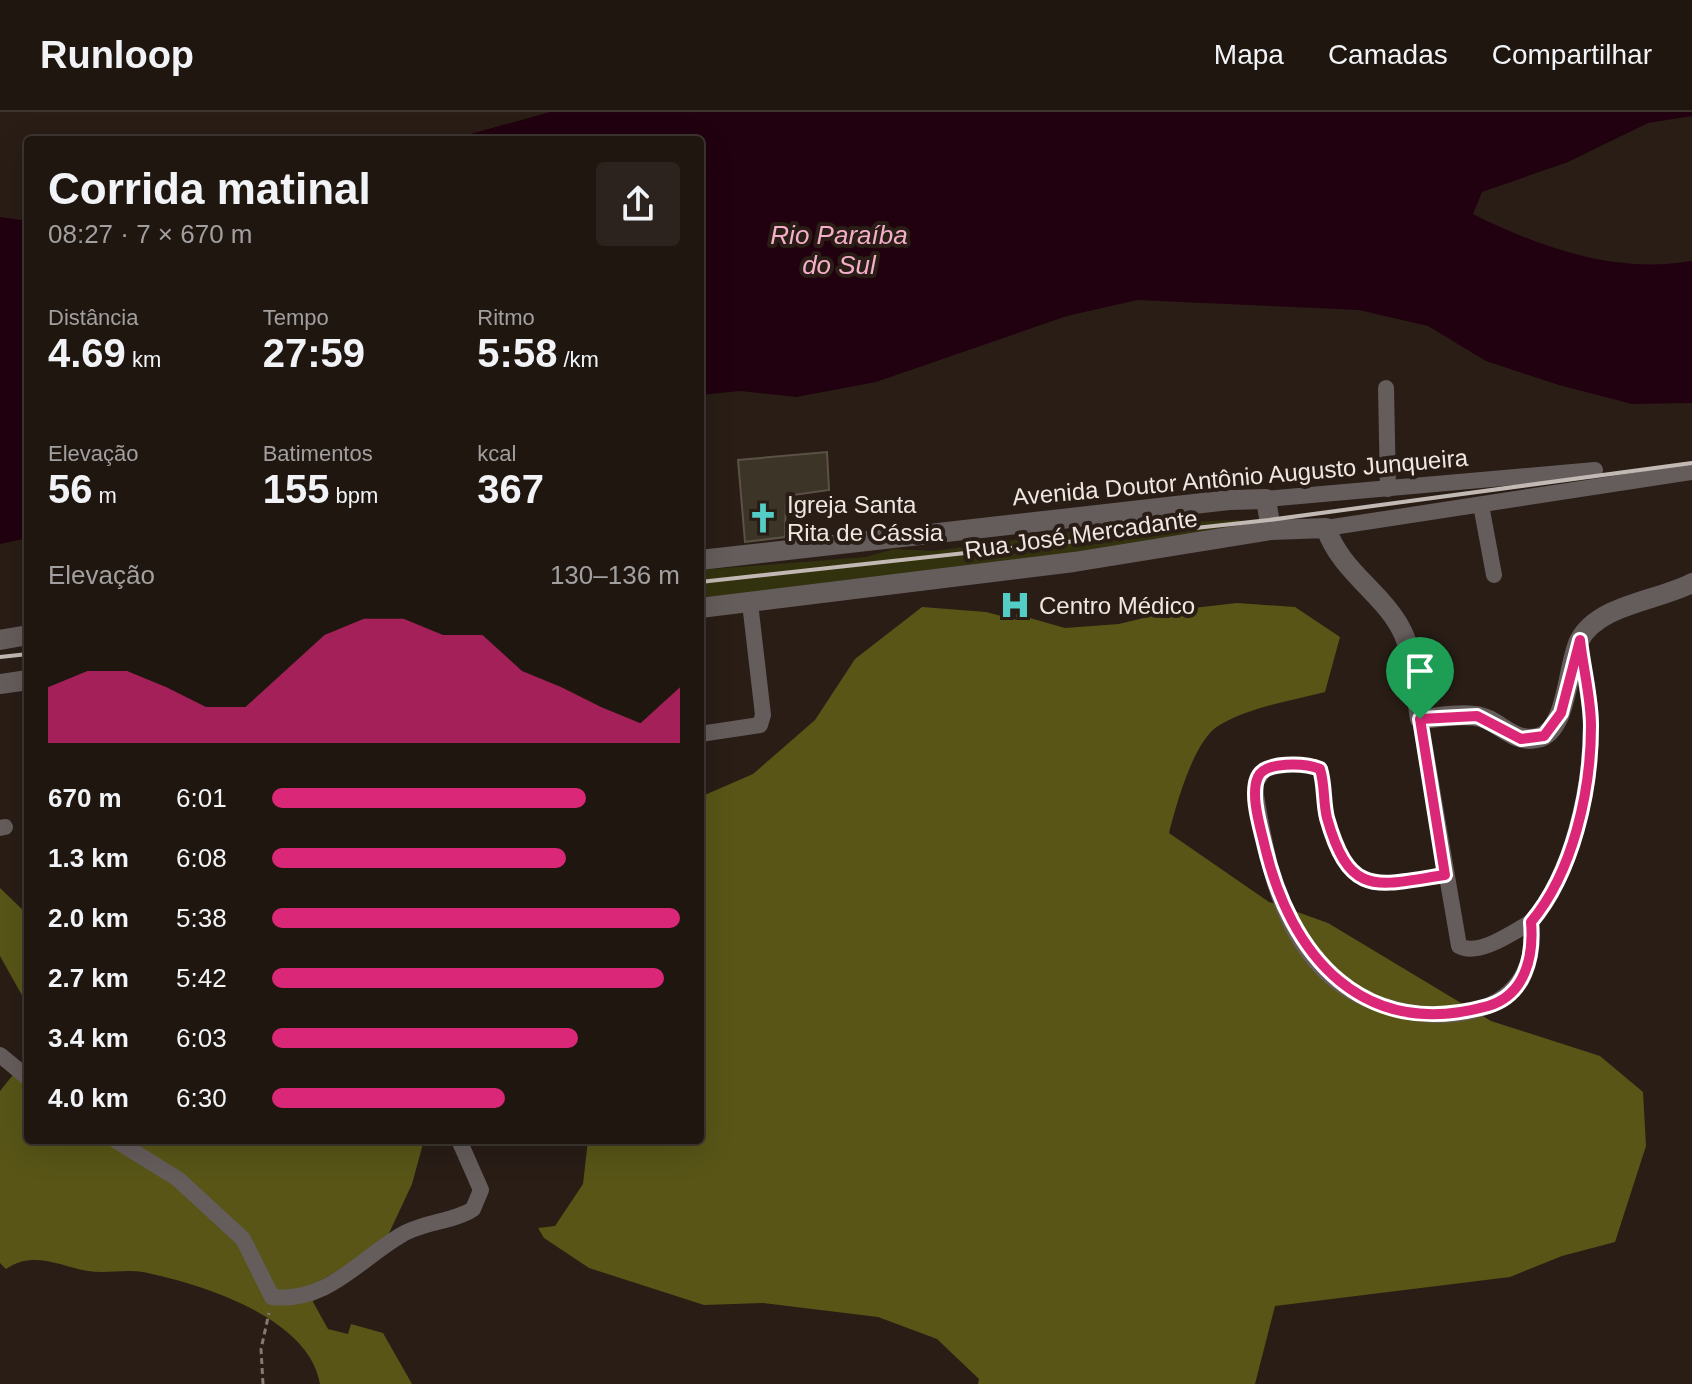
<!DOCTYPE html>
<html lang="pt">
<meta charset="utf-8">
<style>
body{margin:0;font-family:Arial,sans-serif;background:#2c231e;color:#f1f3f6;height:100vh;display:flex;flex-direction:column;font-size:30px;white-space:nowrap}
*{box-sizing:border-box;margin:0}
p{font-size:26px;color:#a19f9f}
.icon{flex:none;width:44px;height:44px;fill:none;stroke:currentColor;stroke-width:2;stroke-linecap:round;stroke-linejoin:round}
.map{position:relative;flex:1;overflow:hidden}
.sheet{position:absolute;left:24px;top:24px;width:680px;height:1008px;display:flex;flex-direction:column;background:#1f1610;border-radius:8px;box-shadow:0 8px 32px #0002,0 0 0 2px #3c3530}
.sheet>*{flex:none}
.pin{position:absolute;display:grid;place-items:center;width:68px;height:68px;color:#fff;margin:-82px -34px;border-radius:50% 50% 50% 0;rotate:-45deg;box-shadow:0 0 8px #0007}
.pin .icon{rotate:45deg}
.round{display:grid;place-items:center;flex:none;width:84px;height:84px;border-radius:8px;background:#2c231e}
.head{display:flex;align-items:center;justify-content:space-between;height:136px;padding:0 24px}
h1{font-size:44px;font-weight:700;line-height:60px}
.stats{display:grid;grid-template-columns:repeat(3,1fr);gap:12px;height:136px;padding:8px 24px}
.stats div{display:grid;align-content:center}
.stats b{font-size:40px;font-weight:700}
.stats small{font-size:22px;font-weight:400}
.stats p{font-size:22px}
.chart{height:224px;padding:16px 24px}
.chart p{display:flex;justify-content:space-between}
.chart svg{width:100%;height:144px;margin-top:8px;fill:#db2777;opacity:.7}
ul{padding:0 24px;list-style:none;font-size:26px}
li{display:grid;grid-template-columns:128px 96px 1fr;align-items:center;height:60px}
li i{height:20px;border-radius:10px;background:#db2777}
header{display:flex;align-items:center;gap:48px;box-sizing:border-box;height:112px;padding:0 40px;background:#1f1610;border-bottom:2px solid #3c3530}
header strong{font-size:38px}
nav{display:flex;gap:44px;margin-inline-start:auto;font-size:28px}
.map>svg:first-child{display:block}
</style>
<header>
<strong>Runloop</strong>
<nav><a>Mapa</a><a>Camadas</a><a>Compartilhar</a></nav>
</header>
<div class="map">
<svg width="1692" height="1272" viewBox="0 0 1692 1272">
<rect width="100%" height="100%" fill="#291d16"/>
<polygon fill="#33320e" points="1239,408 1248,423 700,493 700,458 866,445 894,437 934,439 1128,412"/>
<g fill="#585517">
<path d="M1237,491L1295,495L1340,525L1325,580C1290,589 1249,595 1218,614C1193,630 1176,694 1169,721L1269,790L1328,811L1491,909L1600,944L1643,980L1646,1034L1615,1130L1562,1144L1510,1165L1275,1194L1255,1272H978L979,1267L937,1227L878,1205L763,1191L704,1193L589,1156L544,1126L538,1116L555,1114L583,1072L588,1028H700V685L753,662L815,608L855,547L922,495L986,500L1017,508L1016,502L1065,516L1119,512L1176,498Z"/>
<polygon points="0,776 28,803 28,894 0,844"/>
<path d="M28,944V1028H424L412,1072L384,1132L318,1170L313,1190L328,1217L348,1222L351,1212L383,1221L412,1272H320C309,1205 201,1172 143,1160C125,1157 106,1162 88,1159C60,1154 33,1138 6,1157L0,1151V979Z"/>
</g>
<g fill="#21000f">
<path d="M550,0H1692V4L1648,11L1568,50L1482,80L1473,102C1541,136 1615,162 1692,149V291L1632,292L1559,273L1486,249L1428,214L1359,198L1137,188L1067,204L876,270L796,285L740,279L700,283V28H449Z"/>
<polygon points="0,105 28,109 28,426 0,432"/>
</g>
<polygon fill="#3b3427" stroke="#5b5245" stroke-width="2" points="827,340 829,378 786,384 785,425 745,430 738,348"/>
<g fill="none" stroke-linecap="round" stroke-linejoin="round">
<g stroke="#847973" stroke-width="3" stroke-dasharray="6 4" stroke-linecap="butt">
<path d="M1280,655L1320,657C1329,688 1331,772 1378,773C1396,773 1416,767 1434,765"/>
<polyline points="263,1272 261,1237 269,1201"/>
</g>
<g stroke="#655c5c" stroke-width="16">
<polyline points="1386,276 1388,377"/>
<polyline points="1266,387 1595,358"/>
<polyline points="1481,393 1494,463"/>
<polyline points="1326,416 1692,360"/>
<path d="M1420,607L1459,834C1479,845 1513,820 1531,810"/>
<polyline points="700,622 760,613 763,603 750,491"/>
<path d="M1265,657L1256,670V683C1266,745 1280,822 1332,866C1396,920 1544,925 1531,810C1572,763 1591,676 1591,613C1591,587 1583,560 1580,534"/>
<polyline points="0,716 5,715"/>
<polyline points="0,943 28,966"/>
<path d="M115,1028L178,1067L243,1127L272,1185C328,1191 359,1147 403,1122C423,1110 456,1109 473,1097L481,1078L459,1028"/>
</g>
<g stroke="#655c5c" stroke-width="20">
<polyline points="700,448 1229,388 1266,387 1271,418"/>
<path d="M700,496L1074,450L1271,418L1326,416C1340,458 1380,479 1400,515C1415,542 1415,577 1420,607C1438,606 1458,601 1475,604C1498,606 1512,632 1537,626C1568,620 1567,554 1579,529C1598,492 1658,489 1692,471"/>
<polyline points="0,528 28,523"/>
<polyline points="0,572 28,568"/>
</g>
<g stroke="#c3b9b4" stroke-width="4">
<polyline points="700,470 1269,408 1692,351"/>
<polyline points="0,545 28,542"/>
</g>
</g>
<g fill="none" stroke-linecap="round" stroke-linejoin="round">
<g stroke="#fff" stroke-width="16">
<path id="route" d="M1580,528C1583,556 1591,586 1591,614C1591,679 1573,760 1531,810C1534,845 1525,883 1488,894C1363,929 1290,845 1264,731C1260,714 1250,682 1258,665C1265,649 1305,651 1320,657C1325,673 1323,690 1327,706C1350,787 1377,773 1445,763L1420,607L1477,604L1521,627L1544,624L1561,601Z"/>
</g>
<use href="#route" stroke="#db2777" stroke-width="10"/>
</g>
<defs>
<g id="church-bare" transform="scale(2.4)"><path d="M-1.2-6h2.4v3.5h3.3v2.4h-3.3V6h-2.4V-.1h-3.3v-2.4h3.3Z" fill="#54cdc7" stroke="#291d16" stroke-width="2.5" paint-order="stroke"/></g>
<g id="hospital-bare" transform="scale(2.4)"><path d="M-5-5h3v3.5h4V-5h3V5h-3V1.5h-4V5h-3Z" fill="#54cdc7" stroke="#291d16" stroke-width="2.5" paint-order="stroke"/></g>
</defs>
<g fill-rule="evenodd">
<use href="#church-bare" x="763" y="406"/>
<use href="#hospital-bare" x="1015" y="493"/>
</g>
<g text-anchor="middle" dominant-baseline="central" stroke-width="8" stroke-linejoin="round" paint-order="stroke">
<g font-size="24" fill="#f0e7e2" stroke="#291d16">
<text transform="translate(1240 365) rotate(-5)">Avenida Doutor Antônio Augusto Junqueira</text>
<text transform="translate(1081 422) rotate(-8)">Rua José Mercadante</text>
</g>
<g font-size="24" fill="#f0e7e2" stroke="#291d16" text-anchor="start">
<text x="787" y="392">Igreja Santa<tspan x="787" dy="28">Rita de Cássia</tspan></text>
<text x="1039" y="493">Centro Médico</text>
</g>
<g font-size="26" font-style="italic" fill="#f5aec9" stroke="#291d16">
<text x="839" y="123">Rio Paraíba<tspan x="839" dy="30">do Sul</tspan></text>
</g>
</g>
</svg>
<div class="pin" style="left:1420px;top:607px;background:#1e9e55"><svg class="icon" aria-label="arrive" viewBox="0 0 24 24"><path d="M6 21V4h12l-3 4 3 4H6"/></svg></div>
<section class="sheet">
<div class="head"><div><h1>Corrida matinal</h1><p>08:27 · 7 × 670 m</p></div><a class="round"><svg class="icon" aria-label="share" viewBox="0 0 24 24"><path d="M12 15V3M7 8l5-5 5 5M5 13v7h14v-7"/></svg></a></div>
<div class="stats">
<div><p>Distância</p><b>4.69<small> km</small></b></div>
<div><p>Tempo</p><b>27:59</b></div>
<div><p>Ritmo</p><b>5:58<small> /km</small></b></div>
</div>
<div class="stats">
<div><p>Elevação</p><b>56<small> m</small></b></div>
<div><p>Batimentos</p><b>155<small> bpm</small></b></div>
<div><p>kcal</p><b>367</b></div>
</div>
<div class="chart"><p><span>Elevação</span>130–136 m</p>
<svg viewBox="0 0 160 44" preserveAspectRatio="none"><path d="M0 44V27L10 22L20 22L30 27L40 33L50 33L60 22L70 11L80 6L90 6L100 11L110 11L120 22L130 27L140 33L150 38L160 27V44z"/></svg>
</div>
<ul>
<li><b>670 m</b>6:01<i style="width:77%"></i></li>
<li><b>1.3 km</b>6:08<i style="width:72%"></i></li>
<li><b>2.0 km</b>5:38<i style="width:100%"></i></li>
<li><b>2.7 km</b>5:42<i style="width:96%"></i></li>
<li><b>3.4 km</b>6:03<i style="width:75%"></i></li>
<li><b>4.0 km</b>6:30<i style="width:57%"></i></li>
</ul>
</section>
</div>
